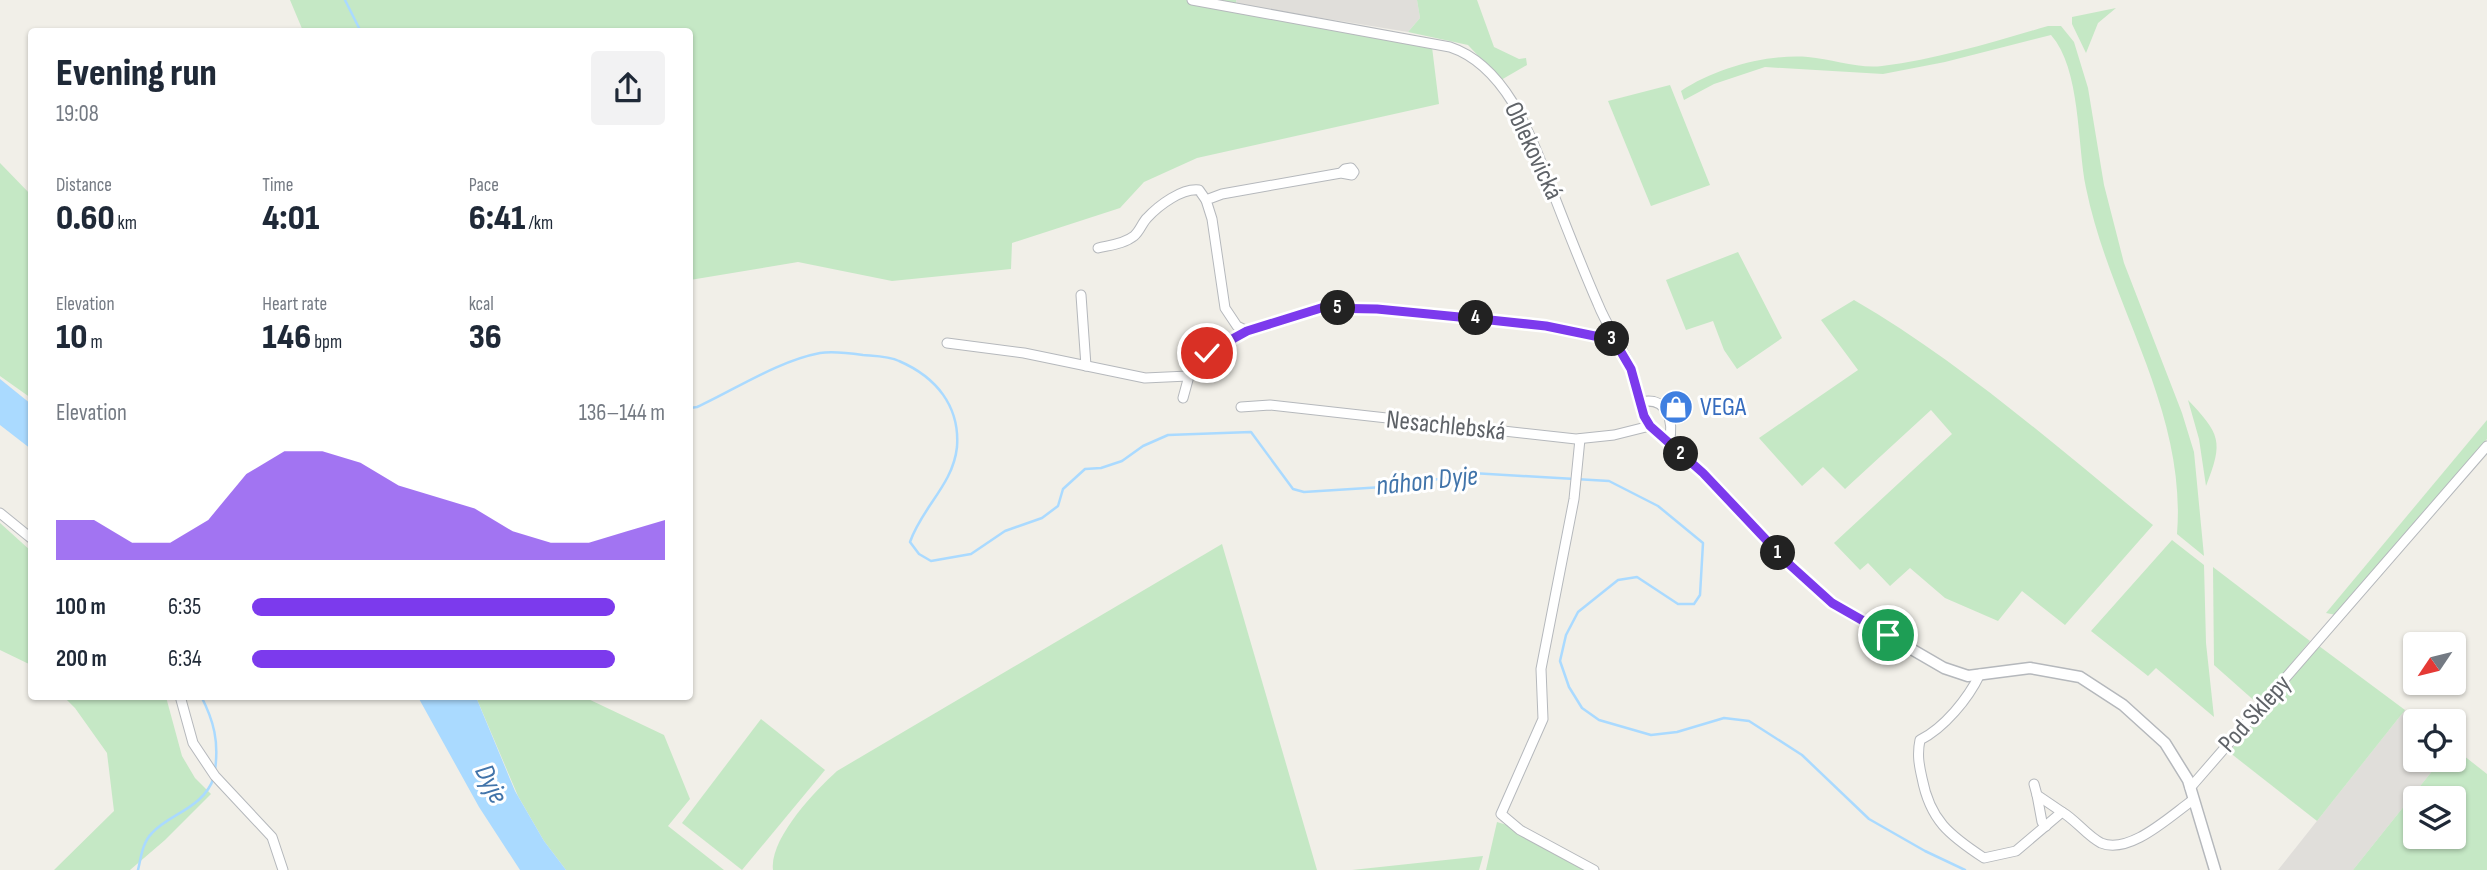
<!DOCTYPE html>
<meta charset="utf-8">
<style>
body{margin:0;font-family:"Sofia Sans Condensed",sans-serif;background:#f2f2f3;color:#1f2937;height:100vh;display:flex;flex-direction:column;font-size:26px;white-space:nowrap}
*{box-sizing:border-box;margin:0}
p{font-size:23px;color:#747a83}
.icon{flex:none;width:38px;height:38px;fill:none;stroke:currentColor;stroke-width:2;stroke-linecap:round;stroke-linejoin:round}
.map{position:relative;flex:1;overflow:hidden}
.drawer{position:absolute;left:28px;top:28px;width:665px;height:672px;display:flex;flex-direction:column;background:#fff;border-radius:7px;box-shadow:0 2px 5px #0004}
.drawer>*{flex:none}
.needle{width:46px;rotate:235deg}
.buttons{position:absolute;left:2403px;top:632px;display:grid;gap:14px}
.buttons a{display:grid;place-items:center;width:63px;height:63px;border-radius:7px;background:#fff;box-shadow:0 2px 5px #0004;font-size:35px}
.pin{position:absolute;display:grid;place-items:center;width:60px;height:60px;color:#fff;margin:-30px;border:4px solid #fff;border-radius:50%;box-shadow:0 2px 7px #0007}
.km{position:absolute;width:35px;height:35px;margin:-18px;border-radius:50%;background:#222;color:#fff;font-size:19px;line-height:35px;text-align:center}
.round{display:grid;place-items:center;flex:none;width:74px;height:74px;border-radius:7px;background:#f2f2f3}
.summary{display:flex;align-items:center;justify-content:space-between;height:119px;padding:0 28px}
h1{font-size:38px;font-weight:800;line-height:52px}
.stats{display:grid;grid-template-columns:repeat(3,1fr);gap:10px;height:119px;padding:7px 28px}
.stats div{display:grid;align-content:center}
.stats b{font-size:35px;font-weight:800}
.stats small{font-size:19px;font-weight:400}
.stats p{font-size:19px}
.chart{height:196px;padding:14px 28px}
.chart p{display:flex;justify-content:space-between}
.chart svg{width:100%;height:126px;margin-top:7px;fill:#7c3aed;opacity:.7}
ul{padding:0 28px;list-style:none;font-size:23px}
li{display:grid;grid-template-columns:112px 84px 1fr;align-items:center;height:52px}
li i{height:18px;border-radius:9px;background:#7c3aed}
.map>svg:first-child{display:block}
</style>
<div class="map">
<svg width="2487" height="870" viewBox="0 0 2487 870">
<rect width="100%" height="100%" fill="#f1efe8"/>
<g fill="#e0deda">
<polygon points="1236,0 1417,0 1420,18 1408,32 1237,4"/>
<polygon points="2405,710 2419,721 2415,721 2415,760 2441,760 2353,870 2278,870"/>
</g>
<g fill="#c5e8c5" fill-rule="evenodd">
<polygon points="290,0 1236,0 1238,13 1432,47 1439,104 1197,158 1144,182 1120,208 1012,243 1011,269 892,281 798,262 690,280 690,32 303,31"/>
<polygon points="1417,0 1477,0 1494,47 1519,59 1526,58 1527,65 1501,80 1468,45 1408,32 1420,18"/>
<polygon points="2116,8 2098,23 2086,53 2072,24 2072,17"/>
<path d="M2048,26H2061L2074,42L2088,88L2104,185L2124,263L2182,413L2194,452L2204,556L2177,534C2187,409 2110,306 2086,188C2077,144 2081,69 2051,35L1945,62L1883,74L1765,67L1714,84L1684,100L1681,91C1716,68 1766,54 1808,57C1832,59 1859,69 1882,66C1939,59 1993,42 2048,26Z"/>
<polygon points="1670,85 1710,185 1651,206 1608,101"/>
<polygon points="0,163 31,195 31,398 0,376"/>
<polygon points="1738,252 1782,338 1737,369 1724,350 1713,321 1686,330 1666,280"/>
<path d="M1854,300C1961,362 2057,447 2153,525L2065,625L2022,591L1998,621L1945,598L1910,568L1890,586L1868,563L1860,570L1834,543L1952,434L1931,410L1845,489L1823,467L1802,486L1759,438L1858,370L1821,320Z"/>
<path d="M2188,400C2220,434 2224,441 2206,486L2199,439Z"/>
<polygon points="2487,420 2487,439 2336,615 2326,613"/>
<polygon points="0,523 31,551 31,665 0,650"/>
<polygon points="2172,540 2204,565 2206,643 2214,717 2156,668 2148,676 2091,631"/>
<path d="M1222,544L1317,870H773C769,839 815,791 837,771Z"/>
<polygon points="2213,567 2310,641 2258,704 2214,665"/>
<polygon points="2319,646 2405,710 2317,821 2229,752"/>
<polygon points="64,697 166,697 182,756 195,778 211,794 165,840 130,870 54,870 114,811 107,753 75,708"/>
<polygon points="476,697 584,697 664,735 690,799 668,826 724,870 566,870 544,841 518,796"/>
<polygon points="761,719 825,770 742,870 682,823"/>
<path d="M2454,748L2487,774V870H2353L2441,760H2454ZM2454,798V836H2415V798Z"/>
<polygon points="1497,822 1507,825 1588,870 1486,870"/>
<polygon points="1483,856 1479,870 1352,870"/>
</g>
<g fill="#aadaff">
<polygon points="0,379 31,404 31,449 0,425"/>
<polygon points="418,697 476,697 515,791 544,841 566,870 520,870 479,807"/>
</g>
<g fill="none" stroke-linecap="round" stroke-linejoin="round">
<g stroke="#aadaff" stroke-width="2.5">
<polyline points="345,0 361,32"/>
<path d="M690,408L697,407C736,389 778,361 820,353C833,351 849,353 863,355C874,356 889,356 899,361C936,377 960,406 957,447C953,485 922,507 910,542L919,554L931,561L971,554L1005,531L1042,518L1058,506L1063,489L1085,469L1101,468L1122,461L1143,446L1168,435L1251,432L1293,489L1304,492L1399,486L1472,473L1609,481L1658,506L1703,543L1700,595L1694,604H1678L1637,577L1618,580L1578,612L1566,635L1560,661L1569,687L1582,708L1599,720L1651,735L1677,732L1724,718L1749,721L1802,755L1869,819L1925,851L1965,870"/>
<path d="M201,696C214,721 219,742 215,770"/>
<path d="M138,870C141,858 142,843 152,833C169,814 204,808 214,777"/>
</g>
<g stroke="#b5b8bc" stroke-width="11">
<g id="minor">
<path d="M1192,0L1450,47C1504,65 1530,132 1548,180C1564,221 1580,263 1598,304C1607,327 1623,348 1632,371C1639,389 1640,410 1650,426L1614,435L1576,439L1270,405L1241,407"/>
<path d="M1098,248C1110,245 1124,244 1134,236C1140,231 1142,223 1147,218C1159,205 1182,188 1199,190L1206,200"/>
<polyline points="1081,295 1086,366"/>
<polyline points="1247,331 1237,326 1225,308 1212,219 1206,200 1222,194 1341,173 1352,175 1354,172 1351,168 1345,169 1341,173"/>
<polyline points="947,343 1024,353 1145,378 1188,376"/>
<polyline points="1183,398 1192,365 1207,353 1247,331 1321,308 1377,309 1490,320 1546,326 1614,340"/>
<path d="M1641,402C1668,396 1674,422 1669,443"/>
<polyline points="1580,439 1574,499 1541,669 1543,719 1501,814 1520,830 1594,870"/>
<polyline points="0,513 32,539"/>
<path d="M1980,674C1968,699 1944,728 1920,740C1917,754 1919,765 1922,778C1930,820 1949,835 1984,858L2016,851L2062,812C2076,820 2087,836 2101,843C2130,855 2170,816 2193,800"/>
<polyline points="180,696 193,743 215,776 272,837 283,870"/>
<polyline points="2034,784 2037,795 2062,812"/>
<polyline points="2190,788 2487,446"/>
<polyline points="2037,795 2042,822 2046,826"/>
</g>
</g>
<g stroke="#b5b8bc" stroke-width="13">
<polyline id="tertiary" points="1650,426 1703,473 1790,565 1832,603 1944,668 1968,676 2030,668 2080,677 2123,705 2165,743 2188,780 2215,870"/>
</g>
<use href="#minor" stroke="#fff" stroke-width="9"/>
<use href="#tertiary" stroke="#fff" stroke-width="10"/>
</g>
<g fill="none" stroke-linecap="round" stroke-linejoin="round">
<g stroke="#fff" stroke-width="14">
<polyline id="route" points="1207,353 1247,331 1321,308 1377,309 1490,320 1546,326 1614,340 1631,369 1644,416 1650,426 1703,473 1790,565 1832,603 1888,635"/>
</g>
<use href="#route" stroke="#7c3aed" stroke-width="9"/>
</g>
<defs>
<g id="shop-disc" transform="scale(1.75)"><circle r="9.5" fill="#3f7fe0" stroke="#fff"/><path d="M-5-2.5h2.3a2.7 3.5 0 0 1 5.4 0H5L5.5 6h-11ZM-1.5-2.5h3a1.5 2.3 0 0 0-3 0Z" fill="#fff"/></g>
</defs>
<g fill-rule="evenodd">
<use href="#shop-disc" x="1676" y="407"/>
</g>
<g text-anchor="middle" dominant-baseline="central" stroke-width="6" stroke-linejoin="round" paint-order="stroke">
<g font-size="26" fill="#5f6368" stroke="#fff">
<text transform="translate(1533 151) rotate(65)">Oblekovická</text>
<text transform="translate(1446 426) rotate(6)">Nesachlebská</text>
<text transform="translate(2255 714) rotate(-48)">Pod Sklepy</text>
</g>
<g font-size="26" fill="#366cbe" stroke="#fff" text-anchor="start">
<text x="1700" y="407">VEGA</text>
</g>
<g font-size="28" font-style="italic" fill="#4174aa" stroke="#fff">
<text transform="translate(1427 481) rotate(-6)">náhon Dyje</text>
<text transform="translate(491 784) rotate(63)">Dyje</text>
</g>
</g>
</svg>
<div class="buttons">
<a><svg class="needle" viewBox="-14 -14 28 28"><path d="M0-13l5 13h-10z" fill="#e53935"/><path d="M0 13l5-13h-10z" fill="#747a83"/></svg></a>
<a><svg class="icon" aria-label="locate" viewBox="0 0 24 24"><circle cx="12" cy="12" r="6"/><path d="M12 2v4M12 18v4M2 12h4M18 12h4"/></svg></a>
<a><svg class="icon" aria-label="layers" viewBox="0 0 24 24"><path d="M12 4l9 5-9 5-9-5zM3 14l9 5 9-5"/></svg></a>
</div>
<div class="pin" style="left:1888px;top:635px;background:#1e9e55"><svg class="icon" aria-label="arrive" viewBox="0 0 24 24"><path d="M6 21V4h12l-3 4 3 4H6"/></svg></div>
<div class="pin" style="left:1207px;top:353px;background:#d93025"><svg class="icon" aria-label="check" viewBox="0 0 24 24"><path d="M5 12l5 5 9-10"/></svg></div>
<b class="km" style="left:1778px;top:553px">1</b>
<b class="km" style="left:1681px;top:454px">2</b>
<b class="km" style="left:1612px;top:339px">3</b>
<b class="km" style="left:1476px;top:318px">4</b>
<b class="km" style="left:1338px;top:308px">5</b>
<section class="drawer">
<div class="summary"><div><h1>Evening run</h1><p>19:08</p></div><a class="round"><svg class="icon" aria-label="share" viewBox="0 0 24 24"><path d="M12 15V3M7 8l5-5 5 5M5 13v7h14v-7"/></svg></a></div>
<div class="stats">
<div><p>Distance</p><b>0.60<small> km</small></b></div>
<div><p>Time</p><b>4:01</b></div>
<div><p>Pace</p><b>6:41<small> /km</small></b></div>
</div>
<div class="stats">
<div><p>Elevation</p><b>10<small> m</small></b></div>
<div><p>Heart rate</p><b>146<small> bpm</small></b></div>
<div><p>kcal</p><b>36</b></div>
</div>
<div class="chart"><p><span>Elevation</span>136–144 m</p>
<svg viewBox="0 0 160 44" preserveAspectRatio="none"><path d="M0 44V30L10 30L20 38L30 38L40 30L50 14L60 6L70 6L80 10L90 18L100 22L110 26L120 34L130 38L140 38L150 34L160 30V44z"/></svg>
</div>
<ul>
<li><b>100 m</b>6:35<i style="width:88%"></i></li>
<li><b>200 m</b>6:34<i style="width:88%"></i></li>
</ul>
</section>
</div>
